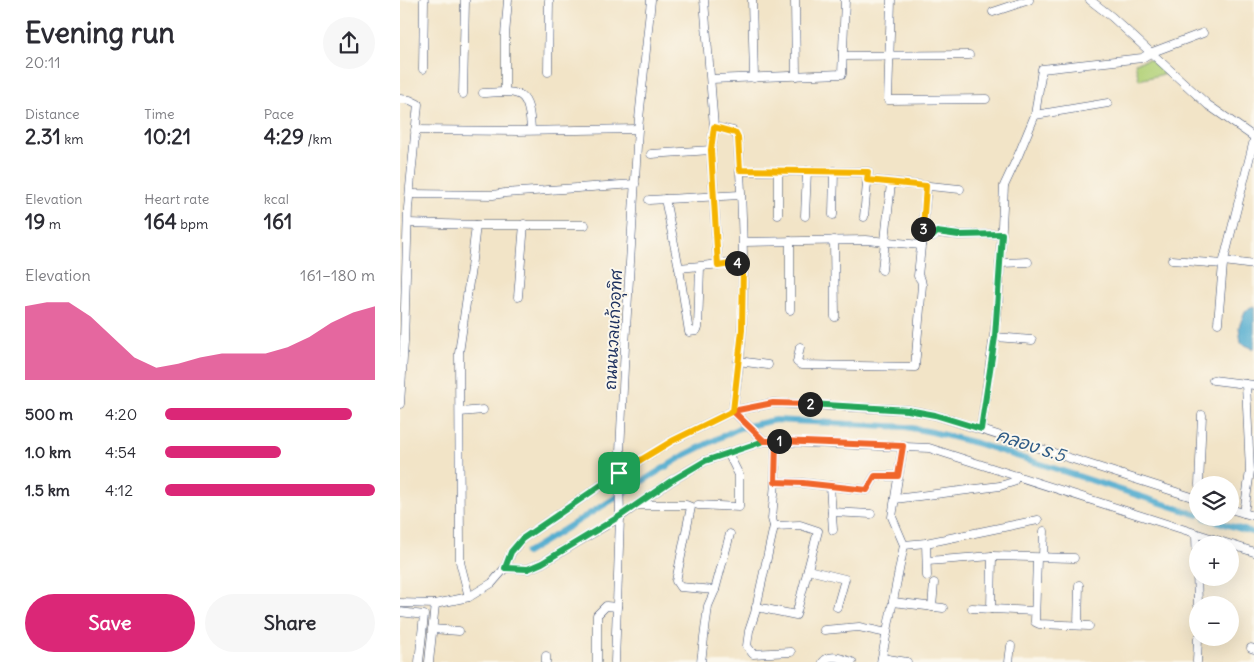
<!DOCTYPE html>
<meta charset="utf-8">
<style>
body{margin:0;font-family:Delius,"Playpen Sans Thai",sans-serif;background:#f7f7f7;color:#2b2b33;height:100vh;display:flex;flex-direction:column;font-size:19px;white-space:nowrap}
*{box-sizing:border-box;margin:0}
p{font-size:16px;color:#7c7c81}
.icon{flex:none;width:28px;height:28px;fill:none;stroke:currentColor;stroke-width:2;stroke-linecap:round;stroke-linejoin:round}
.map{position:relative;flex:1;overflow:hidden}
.side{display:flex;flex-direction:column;background:#fff;width:400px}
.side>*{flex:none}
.buttons{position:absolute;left:789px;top:476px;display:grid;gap:10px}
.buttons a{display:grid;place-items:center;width:50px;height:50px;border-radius:50%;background:#fff;box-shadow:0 5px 20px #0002;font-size:25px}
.pin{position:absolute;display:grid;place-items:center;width:42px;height:42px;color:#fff;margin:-21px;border-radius:10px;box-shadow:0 2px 8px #0006}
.km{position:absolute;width:25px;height:25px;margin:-12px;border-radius:50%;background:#222;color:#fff;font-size:14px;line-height:25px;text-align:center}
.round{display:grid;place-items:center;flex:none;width:52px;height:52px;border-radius:26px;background:#f7f7f7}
.summary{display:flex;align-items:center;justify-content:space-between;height:85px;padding:0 25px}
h1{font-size:28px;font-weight:700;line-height:38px}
.figures{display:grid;grid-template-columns:repeat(3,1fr);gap:8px;height:85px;padding:5px 25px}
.figures div{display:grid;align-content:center}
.figures b{font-size:21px;font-weight:700}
.figures small{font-size:14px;font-weight:400}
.figures p{font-size:14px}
.chart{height:140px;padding:10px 25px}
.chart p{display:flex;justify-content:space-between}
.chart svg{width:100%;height:90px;margin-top:5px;fill:#db2777;opacity:.7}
.button{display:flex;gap:10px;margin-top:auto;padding:10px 25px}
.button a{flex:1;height:58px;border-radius:30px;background:#db2777;color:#fff;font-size:20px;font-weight:700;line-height:58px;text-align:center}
.button a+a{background:#f7f7f7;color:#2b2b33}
ul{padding:0 25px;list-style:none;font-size:16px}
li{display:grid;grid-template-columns:80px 60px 1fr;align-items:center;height:38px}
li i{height:12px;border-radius:6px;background:#db2777}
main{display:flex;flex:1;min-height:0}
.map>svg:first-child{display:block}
</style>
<main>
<section class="side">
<div class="summary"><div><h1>Evening run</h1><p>20:11</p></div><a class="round"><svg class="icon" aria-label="share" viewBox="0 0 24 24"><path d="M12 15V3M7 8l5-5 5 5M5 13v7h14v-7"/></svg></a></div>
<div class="figures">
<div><p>Distance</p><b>2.31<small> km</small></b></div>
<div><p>Time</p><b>10:21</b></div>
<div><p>Pace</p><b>4:29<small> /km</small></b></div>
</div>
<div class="figures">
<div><p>Elevation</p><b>19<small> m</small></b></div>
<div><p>Heart rate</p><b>164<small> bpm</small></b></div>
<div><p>kcal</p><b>161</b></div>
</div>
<div class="chart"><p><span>Elevation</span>161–180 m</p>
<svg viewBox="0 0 160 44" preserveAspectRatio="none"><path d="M0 44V8L10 6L20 6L30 13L40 23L50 33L60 38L70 36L80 33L90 31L100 31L110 31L120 28L130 23L140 16L150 11L160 8V44z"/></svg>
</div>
<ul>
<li><b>500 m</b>4:20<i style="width:89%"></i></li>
<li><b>1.0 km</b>4:54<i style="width:55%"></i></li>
<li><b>1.5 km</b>4:12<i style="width:100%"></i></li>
</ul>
<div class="button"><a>Save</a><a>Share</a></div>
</section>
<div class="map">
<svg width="854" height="662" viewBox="0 0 854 662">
<rect width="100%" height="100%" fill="#fbf7ec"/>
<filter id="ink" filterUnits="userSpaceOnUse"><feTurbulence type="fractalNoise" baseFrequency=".02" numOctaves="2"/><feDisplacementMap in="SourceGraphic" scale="10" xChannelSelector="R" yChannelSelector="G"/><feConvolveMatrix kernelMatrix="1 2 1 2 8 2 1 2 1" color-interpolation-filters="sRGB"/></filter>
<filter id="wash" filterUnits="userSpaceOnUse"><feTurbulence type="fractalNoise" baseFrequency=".0096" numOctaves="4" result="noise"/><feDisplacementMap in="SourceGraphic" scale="20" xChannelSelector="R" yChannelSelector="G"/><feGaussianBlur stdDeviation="1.12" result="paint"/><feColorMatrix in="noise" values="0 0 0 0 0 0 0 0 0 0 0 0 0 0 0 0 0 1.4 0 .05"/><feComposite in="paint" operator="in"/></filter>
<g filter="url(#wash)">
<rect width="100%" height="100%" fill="#f2e4c7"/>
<polygon fill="#b2d178" stroke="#66806b" points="749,59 768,73 739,80 735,63"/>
<polygon fill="#51accf" stroke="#366e96" points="854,306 854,349 841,343 839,327 845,311"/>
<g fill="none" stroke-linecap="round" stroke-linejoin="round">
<g stroke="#51accf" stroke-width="6">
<polyline points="805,518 854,533"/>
<polyline points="126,553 285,455 339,428 375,420 506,427 532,432 576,443 798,515"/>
</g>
</g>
</g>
<g filter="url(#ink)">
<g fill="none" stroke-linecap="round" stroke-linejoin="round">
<g stroke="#3b4a6e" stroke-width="9">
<g id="minor">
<path d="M304,0L314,127L333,131L338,137C342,200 345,264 342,328C341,355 336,384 333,411L364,441"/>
<polyline points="352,0 354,78"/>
<polyline points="395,0 396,76"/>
<polyline points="491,0 488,100 586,99"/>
<polyline points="690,0 712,17 808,105 854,137"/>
<polyline points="593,12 629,0"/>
<polyline points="443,56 569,55"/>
<polyline points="23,69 24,0"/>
<polyline points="148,72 149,0"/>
<polyline points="311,79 442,74 445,0"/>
<polyline points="105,91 105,35 108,0"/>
<path d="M83,93C120,91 129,88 131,130"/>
<polyline points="63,94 65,0"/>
<polyline points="0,99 10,100 18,104 8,208 4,342 0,404"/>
<polyline points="635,115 708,103"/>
<polyline points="314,127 311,150 318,266"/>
<polyline points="15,130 117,131 238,129"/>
<polyline points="251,154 311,150"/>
<polyline points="340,171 468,172 464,217"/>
<polyline points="378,171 378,215"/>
<polyline points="467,180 560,189"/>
<polyline points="10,194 93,195 105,193 235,184"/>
<polyline points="265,199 279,268 289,332 296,331 298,328 300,267"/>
<polyline points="249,200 340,195"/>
<polyline points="433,215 434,171"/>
<polyline points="405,216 407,171"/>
<polyline points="8,223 76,225 185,225"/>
<polyline points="522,236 533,236 537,233 559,235 602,234"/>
<polyline points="434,240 435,317"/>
<polyline points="344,242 466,240 521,245"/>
<polyline points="772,260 823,264"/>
<polyline points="824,261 854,265"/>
<polyline points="600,263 628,262"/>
<polyline points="279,268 343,262"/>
<polyline points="482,270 491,183"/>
<polyline points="118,297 124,224"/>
<polyline points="390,310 390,241"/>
<polyline points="818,323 823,264 854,140"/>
<polyline points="595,337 632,340"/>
<polyline points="400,347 397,362 401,365 515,367 522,285 521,280 518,276 527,186"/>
<polyline points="338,361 368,365"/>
<polyline points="813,380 854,385"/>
<polyline points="60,412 83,410"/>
<polyline points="581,429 598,306 604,186 618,156 635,115 642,69 742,58 750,53 803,33"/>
<polyline points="375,482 376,441"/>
<polyline points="799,485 802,415"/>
<polyline points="430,486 433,530"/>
<polyline points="495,499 600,486 613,482 617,476"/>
<polyline points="237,505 286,505 291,507 276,581 280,587 315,590"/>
<polyline points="298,505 339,507 339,475 328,453"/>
<polyline points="830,509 854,516"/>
<polyline points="432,512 471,514"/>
<polyline points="844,513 850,471 846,384"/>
<polyline points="796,534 798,605"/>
<polyline points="526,543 527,576"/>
<polyline points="504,545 526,543 638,520"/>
<polyline points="643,556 644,531"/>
<polyline points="637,558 635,622 639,624 689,626"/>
<polyline points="528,561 592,556 674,558"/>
<polyline points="105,568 128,569 142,563 220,517 271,481 305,461 364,441 529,448 854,552"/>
<polyline points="408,570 445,579 437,607"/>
<polyline points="69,597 60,562 60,550 59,353 71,268 76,225"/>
<polyline points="493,602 543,608"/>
<polyline points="0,603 35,604 69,597 92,583 105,568 111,553 122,539 219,473 272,441 333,411 373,403 508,410 535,415 798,499"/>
<polyline points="356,607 396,615 418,531 400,525 374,526"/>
<polyline points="532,607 534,583"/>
<polyline points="572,608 634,611"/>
<polyline points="591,609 592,556"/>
<polyline points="0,612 24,615 19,662"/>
<polyline points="678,625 679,585"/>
<polyline points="32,629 59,631"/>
<polyline points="424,630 459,627 487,633"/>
<polyline points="851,648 854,649"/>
<polyline points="391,652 353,654 347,646 349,631 355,613 374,526 372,519 375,482 403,483 467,490 475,476 498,476"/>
<polyline points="482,658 507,662"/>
<polyline points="29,662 35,604"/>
<polyline points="146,662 146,656"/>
<polyline points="197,662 197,615 206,606 217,607"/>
<polyline points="215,662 220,517 219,473 225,346 238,129 251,0"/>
<polyline points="301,662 308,606 315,590 330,534"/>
<path d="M423,662C430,653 442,659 452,662"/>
<polyline points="481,662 504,545 492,517 503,446"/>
<polyline points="609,662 611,646"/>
<polyline points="797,662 798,638"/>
</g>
</g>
<use href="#minor" stroke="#fff" stroke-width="8"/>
</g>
</g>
<g fill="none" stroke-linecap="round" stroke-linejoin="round" filter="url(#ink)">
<g stroke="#fff" stroke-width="10">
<polyline id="split-1" points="219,473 122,539 111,552 105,568 128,569 142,563 220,516 271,481 305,461 364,441 379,441"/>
</g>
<g stroke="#fff" stroke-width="10">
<polyline id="split-2" points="379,441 503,446 498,476 475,476 467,490 403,483 375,482 376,441 364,441 333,411 373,403 410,404"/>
</g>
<g stroke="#fff" stroke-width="10">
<polyline id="split-3" points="410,404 508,410 535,415 581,429 595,337 602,234 559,235 537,232 533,236 522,236 523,229"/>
</g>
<g stroke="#fff" stroke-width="10">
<polyline id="split-4" points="337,263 318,266 311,150 314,127 336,133 338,137 340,170 468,172 467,180 526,186 523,229"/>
</g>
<g stroke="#fff" stroke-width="10">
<polyline id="split-5" points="219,473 272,441 333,411 342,330 343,262 337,263"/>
</g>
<use href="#split-1" stroke="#22a559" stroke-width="6"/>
<use href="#split-2" stroke="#f0652b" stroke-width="6"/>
<use href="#split-3" stroke="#22a559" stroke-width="6"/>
<use href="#split-4" stroke="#f5b400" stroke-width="6"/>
<use href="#split-5" stroke="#f5b400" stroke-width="6"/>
</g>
<g text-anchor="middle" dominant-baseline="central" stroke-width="4" stroke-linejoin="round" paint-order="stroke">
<g font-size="16" fill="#1b2f5e" stroke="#fbf7ec">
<text transform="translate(213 330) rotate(-87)">ถนนนวลแก้วอุทิศ</text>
</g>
<g font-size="18" font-style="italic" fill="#2e5b86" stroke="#fbf7ec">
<text transform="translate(631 445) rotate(18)">คลอง ร.5</text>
</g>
</g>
</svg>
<div class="buttons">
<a><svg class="icon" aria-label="layers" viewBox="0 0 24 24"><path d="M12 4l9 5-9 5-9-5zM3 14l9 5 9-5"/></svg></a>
<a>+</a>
<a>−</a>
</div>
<div class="pin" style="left:219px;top:473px;background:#1e9e55"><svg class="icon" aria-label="arrive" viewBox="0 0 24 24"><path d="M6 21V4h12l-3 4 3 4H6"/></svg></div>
<b class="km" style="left:379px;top:441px">1</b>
<b class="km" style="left:410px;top:404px">2</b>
<b class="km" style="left:523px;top:229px">3</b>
<b class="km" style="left:337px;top:263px">4</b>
</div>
</main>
